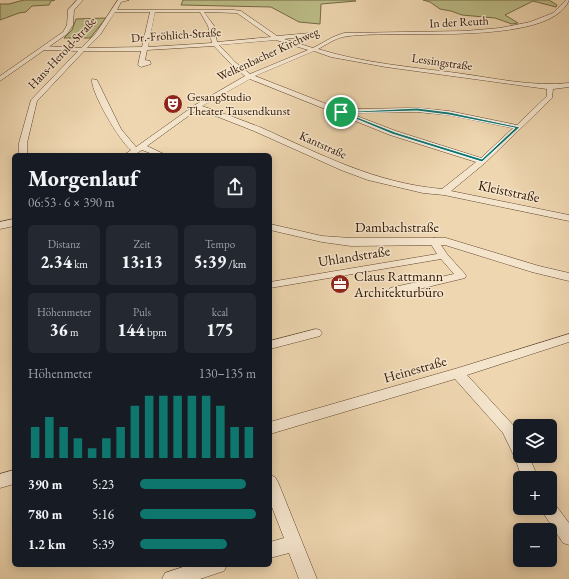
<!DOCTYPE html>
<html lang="de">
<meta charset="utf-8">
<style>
body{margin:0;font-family:"EB Garamond",serif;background:#242831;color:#f1f3f6;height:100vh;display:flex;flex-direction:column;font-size:15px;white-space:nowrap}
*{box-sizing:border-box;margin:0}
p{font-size:13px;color:#9ea1a6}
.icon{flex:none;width:22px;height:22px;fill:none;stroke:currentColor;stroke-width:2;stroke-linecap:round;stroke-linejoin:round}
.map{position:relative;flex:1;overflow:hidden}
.details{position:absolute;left:12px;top:153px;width:260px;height:414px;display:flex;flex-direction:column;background:#171b24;border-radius:6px;box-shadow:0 2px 10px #0003}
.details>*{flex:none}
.controls{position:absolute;left:513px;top:419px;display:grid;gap:8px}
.controls a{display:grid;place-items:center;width:44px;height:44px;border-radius:6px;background:#171b24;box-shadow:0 2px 10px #0003;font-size:20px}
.pin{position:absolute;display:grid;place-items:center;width:34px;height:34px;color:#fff;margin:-17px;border:2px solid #fff;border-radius:50%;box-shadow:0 1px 4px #0007}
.round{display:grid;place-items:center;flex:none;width:42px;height:42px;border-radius:6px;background:#242831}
.summary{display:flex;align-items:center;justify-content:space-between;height:68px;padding:0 16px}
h1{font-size:22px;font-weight:800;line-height:30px}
.metrics{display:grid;grid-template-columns:repeat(3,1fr);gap:6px;height:68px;padding:4px 16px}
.metrics div{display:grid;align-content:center;border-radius:6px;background:#242831;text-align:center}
.metrics b{font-size:17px;font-weight:800}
.metrics small{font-size:11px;font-weight:400}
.metrics p{font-size:11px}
.chart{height:112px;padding:8px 16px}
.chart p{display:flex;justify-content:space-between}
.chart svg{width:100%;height:72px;margin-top:4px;stroke:#0f766e;stroke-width:6}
ul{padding:0 16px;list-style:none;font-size:13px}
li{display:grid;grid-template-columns:64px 48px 1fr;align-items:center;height:30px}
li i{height:10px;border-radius:5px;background:#0f766e}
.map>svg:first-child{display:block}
</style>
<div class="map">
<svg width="569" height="579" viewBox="0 0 569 579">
<rect width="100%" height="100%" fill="#eed6b0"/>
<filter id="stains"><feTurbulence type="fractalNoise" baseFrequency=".005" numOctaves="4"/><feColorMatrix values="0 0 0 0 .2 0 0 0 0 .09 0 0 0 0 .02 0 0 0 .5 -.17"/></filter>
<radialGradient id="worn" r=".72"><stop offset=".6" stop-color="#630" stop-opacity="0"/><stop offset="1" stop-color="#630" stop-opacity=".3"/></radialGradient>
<g fill="#bcbd88" stroke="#766944">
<polygon points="24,0 55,0 51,1 49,5 32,6 26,12 19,13 0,20 0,4 9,4"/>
<polygon points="183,0 354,0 356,1 321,4 320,24 299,22 271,7 181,5"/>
<polygon points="423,0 549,0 557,5 556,7 533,1 505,15 518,23 512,24 495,18 462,15 451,11 440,9 430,2"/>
<polygon points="106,18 90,38 64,38 72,30 76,19"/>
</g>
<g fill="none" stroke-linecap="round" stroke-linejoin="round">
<g stroke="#5f452d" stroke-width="1">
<g id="minor">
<path d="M118,0H129L121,2L117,10H234L241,11L277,36L311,33V35L309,36L284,39L313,48L333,37L344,33L465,31L500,28L530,22L553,13L566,0H569C550,49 387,28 343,37C334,39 326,45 318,49C363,63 411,67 457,73C494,78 532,87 569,83V87L553,89L552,98L485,163L451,191L569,215V221L444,195L423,193L368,180L341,170L254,131L198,109L147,146L166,155H155L142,150L134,155H124L131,150C120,142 90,91 92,79L97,80L121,129L136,147L195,105L245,76L231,64L214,46L147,50L145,60L150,61L151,64L141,67L138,65L141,51H84L37,101L27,143V155H19V143L31,100L78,51L44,50L41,48L44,46L81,48L96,33ZM115,12H150L142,47L87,48L100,35ZM155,12H200L208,26L212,43L148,47ZM204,12L237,13L271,37L217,42L214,26ZM276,40L308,50L250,74L235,62L219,45ZM314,51L331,57L386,67L547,89V96L517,125L449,111L417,108L345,109L342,110L255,76ZM250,79L390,135L476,162L442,189C375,183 322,155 262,128C242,120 222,113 202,106ZM417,112L449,115L513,128L481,158L396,131L349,113Z"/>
<polygon points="434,238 437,239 447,254 465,274 466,276 465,278 394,295 390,294 388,291 390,288 394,287 454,274 441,259 270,288 270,282 437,254 429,241"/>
<polygon points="316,329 320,330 322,333 320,336 270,349 270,341"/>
<polygon points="569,334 569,342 467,375 513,425 520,438 520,456 529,456 538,478 522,478 515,458 503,433 455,379 270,434 270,422 458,368"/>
<polygon points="14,470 14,484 0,488 0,474"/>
<polygon points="270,475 275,477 278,482 317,579 299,579 289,553 270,558 270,542 284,538 270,502"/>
<polygon points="550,501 554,503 569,523 569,545 563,543 540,508 550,508"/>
<polygon points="189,565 227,565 224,571 200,579 162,579 165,573"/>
</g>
</g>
<g stroke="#5f452d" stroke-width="1">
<g id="tertiary">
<polygon points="77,0 83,0 74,10 73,25 67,34 0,81 0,76 63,32 67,25 68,10"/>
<polygon points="14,219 14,226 0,229 0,222"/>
<polygon points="270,224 322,236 351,238 446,238 539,266 569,273 569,281 532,272 445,245 351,246 322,242 270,230"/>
</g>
</g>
<use href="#minor" fill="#f4e4cc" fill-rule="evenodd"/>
<use href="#tertiary" fill="#f4e4cc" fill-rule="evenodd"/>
</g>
<path fill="#0f766e" stroke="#fff" fill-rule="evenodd" d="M417,108L449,112L520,127L482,162L392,134L339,112ZM417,111L449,115L515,128L482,159L395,132L347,113Z"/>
<defs>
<g id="theatre-disc" transform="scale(1)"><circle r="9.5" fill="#8f2418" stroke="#f4e4cc"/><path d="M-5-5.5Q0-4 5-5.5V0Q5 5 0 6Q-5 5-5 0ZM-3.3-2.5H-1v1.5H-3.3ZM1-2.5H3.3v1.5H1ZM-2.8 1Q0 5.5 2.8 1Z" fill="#fff"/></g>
<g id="office-disc" transform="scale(1)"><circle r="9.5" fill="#8f2418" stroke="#f4e4cc"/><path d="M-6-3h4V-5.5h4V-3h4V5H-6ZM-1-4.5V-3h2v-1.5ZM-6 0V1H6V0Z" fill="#fff"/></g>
</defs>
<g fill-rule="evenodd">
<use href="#theatre-disc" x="173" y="104"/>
<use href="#office-disc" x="340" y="284"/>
</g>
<g text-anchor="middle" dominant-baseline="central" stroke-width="3" stroke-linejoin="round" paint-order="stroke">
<g font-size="12" fill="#2f1501" stroke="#f4e4cc">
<text transform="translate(459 22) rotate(-3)">In der Reuth</text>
<text transform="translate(176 35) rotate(-4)">Dr.-Fröhlich-Straße</text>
<text transform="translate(62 53) rotate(-47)">Hans-Herold-Straße</text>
<text transform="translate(268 54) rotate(-25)">Welkenbacher Kirchweg</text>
<text transform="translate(442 62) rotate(8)">Lessingstraße</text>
<text transform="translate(323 145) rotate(24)">Kantstraße</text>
</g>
<g font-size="12" fill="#2f1501" stroke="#f4e4cc" text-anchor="start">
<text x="187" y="97">GesangStudio<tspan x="187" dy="14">Theater Tausendkunst</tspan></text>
</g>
<g font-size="14" fill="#2f1501" stroke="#f4e4cc">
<text transform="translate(509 191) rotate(12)">Kleiststraße</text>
<text x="397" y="227">Dambachstraße</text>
<text transform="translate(354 256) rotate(-9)">Uhlandstraße</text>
<text transform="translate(415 369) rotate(-16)">Heinestraße</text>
</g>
<g font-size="14" fill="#2f1501" stroke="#f4e4cc" text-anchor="start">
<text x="354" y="276">Claus Rattmann<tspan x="354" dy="16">Architekturbüro</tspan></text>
</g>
</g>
<rect width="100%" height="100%" filter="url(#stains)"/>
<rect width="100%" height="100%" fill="url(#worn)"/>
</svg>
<div class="controls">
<a><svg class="icon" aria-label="layers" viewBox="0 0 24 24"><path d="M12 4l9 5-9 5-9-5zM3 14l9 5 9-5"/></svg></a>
<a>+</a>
<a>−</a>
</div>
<div class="pin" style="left:341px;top:112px;background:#1e9e55"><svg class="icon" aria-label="arrive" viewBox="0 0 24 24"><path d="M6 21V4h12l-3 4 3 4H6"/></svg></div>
<section class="details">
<div class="summary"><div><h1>Morgenlauf</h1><p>06:53 · 6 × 390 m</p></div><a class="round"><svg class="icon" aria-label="share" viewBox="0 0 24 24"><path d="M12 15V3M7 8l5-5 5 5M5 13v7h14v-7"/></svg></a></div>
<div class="metrics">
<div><p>Distanz</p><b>2.34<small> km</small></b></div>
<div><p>Zeit</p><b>13:13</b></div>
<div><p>Tempo</p><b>5:39<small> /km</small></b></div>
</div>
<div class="metrics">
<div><p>Höhenmeter</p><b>36<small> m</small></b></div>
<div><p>Puls</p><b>144<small> bpm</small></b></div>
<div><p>kcal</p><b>175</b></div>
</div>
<div class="chart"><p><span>Höhenmeter</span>130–135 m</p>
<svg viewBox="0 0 160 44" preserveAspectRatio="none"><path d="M5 44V25M15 44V19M25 44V25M35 44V32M45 44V38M55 44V32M65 44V25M75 44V12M85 44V6M95 44V6M105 44V6M115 44V6M125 44V6M135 44V12M145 44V25M155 44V25"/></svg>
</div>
<ul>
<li><b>390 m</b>5:23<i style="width:91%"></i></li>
<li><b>780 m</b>5:16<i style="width:100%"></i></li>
<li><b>1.2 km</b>5:39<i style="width:75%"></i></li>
</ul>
</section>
</div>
